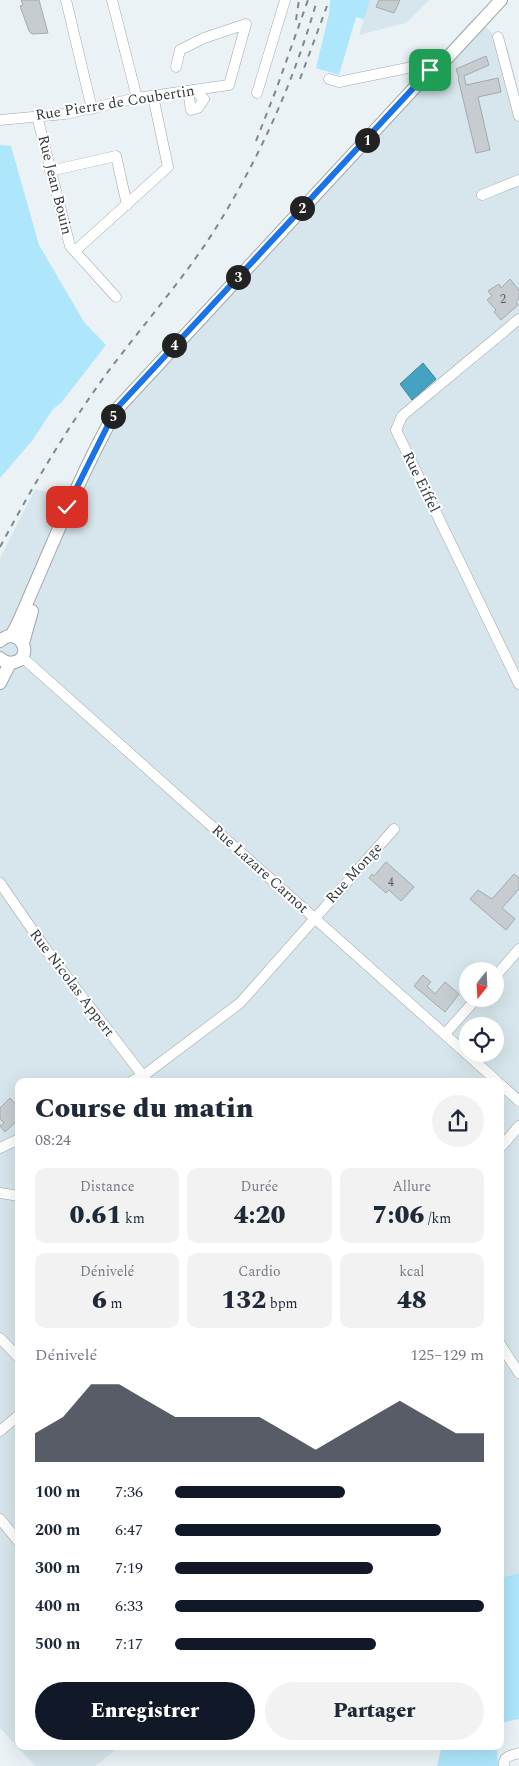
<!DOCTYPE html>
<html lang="fr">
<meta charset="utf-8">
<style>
body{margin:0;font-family:Spectral,serif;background:#f2f2f3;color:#1f2937;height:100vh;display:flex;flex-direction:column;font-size:19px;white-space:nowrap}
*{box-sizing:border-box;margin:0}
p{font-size:16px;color:#747a83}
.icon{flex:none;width:28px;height:28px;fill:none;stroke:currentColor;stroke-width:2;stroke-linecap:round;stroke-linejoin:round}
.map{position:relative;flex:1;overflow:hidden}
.side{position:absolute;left:15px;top:1078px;width:489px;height:672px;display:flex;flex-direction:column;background:#fff;border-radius:10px;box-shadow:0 5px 20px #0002}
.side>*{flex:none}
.needle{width:32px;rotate:198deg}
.fabs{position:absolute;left:459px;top:962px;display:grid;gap:10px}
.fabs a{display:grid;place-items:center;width:45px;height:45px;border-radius:50%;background:#fff;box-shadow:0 5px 20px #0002;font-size:25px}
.pin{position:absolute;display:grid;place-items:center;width:42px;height:42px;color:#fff;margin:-21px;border-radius:10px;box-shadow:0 2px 8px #0006}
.km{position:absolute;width:25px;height:25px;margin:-12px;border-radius:50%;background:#222;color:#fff;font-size:14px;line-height:25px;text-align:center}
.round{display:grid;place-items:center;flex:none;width:52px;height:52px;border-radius:26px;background:#f2f2f3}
.overview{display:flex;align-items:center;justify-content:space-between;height:85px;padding:0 20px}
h1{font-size:28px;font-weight:800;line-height:38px}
.stats{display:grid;grid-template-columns:repeat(3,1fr);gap:8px;height:85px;padding:5px 20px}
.stats div{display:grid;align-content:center;border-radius:10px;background:#f2f2f3;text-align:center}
.stats b{font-size:25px;font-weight:800}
.stats small{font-size:14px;font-weight:400}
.stats p{font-size:14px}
.chart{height:140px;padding:10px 20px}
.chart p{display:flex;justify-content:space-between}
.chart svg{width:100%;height:90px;margin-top:5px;fill:#111827;opacity:.7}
.action{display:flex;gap:10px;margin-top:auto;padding:10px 20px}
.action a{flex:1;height:58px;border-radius:30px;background:#111827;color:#fff;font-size:20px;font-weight:800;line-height:58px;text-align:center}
.action a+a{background:#f2f2f3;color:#1f2937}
ul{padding:0 20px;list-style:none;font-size:16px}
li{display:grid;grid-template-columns:80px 60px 1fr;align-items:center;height:38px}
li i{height:12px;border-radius:6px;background:#111827}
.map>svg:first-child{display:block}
</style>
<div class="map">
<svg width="519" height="1766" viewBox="0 0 519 1766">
<rect width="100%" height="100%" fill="#ebf2f5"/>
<g fill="#d7e6ec" fill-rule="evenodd">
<polygon points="370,0 429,0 406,23 359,35"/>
<path d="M475,16L508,49L519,94V1573L500,1578V1081H19V1746H121L95,1766H35L0,1728V558L35,489L68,499L102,428ZM468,971H495V999H468ZM468,1026H495V1054H468Z"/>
</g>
<g fill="#aee6fc">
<polygon points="330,0 370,0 364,19 356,17 339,75 316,68 329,14"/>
<polygon points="0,145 11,146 39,245 84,322 106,345 61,403 53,409 32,441 0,478"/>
<polygon points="519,1573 519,1719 500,1723 500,1578"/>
<polygon points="442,1746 497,1746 498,1766 437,1766"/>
</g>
<polygon fill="#45a2c2" stroke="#41839a" points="423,363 436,379 412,400 400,384"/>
<g fill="#c6cccf" stroke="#a3aaac">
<polygon points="21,0 39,0 48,33 32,34 29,31 20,6 23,5"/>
<polygon points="379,0 400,0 394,13 376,7"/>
<polygon points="486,56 489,65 464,76 466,85 498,78 501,92 478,97 490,150 476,153 458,78 459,77 456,69"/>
<polygon points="510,279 519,290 519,299 516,302 518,305 501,320 494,312 496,310 487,300 492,296 488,291 499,284 501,288"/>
<polygon points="386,862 414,887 401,901 389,890 386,893 369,878 372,874 374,876"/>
<polygon points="514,874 519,878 519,889 502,908 515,919 506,930 470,899 478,890 492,899"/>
<polygon points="423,975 431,982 427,986 435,994 445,982 459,994 445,1012 414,986"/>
<polygon points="10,1098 19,1108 19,1119 5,1132 0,1126 4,1123 0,1119 0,1108"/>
</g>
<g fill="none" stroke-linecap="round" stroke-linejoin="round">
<g stroke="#a1a7aa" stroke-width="11">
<g id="minor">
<polyline points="66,0 92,109"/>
<polyline points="112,0 137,98"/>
<polyline points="498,37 519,116"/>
<polyline points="329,79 339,82 417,66 425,67 430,71"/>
<polyline points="188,91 191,110 198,108 204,99 194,90"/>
<polyline points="257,93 285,0"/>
<polyline points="37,116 70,246 116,297"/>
<polyline points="0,120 65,114 137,98 229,85 246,24 204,38 180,50 176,67"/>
<polyline points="50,171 116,156 127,205"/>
<polyline points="482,195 519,180"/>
<polyline points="75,251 168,167 153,96"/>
<polyline points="519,319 402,416 396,430 519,684"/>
<polyline points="22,657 497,1081"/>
<polyline points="0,883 47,951 147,1081"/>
<polyline points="495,977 519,949"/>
<polyline points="445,1034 476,999"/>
<polyline points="132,1081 143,1076 240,1003 394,829"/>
<polyline points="500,1084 519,1101"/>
<polyline points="0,1148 19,1139"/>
<polyline points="500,1148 519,1126"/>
<polyline points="0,1193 19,1196"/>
<polyline points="0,1338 19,1358"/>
<polyline points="500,1344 519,1373"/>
<polyline points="0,1431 19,1415"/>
<polyline points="0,1519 19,1542"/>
<path d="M504,1766C503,1756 510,1756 519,1753"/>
</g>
</g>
<g stroke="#a1a7aa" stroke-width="14">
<g id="major">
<path d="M11,636L18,623C50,551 78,478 117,409L430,71L438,68L501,0"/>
<path d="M0,641C19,624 35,656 15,662C9,664 4,662 0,658"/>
<polyline points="23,643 32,611"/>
<polyline points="0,683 10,663"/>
</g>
</g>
<use href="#minor" stroke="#fff" stroke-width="10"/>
<use href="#major" stroke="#fff" stroke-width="12"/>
<g stroke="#828789" stroke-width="2" stroke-dasharray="6 6" stroke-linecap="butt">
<polyline points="296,20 299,0"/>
<polyline points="300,79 327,6"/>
<polyline points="256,141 276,90 308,0"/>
<path d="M0,547C32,487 67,428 107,373C142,326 182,281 214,231C259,159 294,82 317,0"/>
</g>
</g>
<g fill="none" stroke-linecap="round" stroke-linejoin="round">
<g stroke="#fff" stroke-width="10">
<polyline id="route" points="67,507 116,409 430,70"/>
</g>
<use href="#route" stroke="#1a73e8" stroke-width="6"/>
</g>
<g text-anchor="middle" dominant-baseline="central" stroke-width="4" stroke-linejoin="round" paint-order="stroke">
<g font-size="12" fill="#5b5e60">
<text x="503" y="299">2</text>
<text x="391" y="882">4</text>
</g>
<g font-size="15" fill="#373a3b" stroke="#fdfeff">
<text transform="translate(115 103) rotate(-9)">Rue Pierre de Coubertin</text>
<text transform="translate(55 185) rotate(76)">Rue Jean Bouin</text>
<text transform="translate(421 482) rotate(64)">Rue Eiffel</text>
<text transform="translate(260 869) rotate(42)">Rue Lazare Carnot</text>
<text transform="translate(354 873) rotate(-48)">Rue Monge</text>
<text transform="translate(72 983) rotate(53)">Rue Nicolas Appert</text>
</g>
</g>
</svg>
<div class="fabs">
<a><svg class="needle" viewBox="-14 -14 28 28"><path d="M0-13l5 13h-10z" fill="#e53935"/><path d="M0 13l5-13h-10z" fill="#747a83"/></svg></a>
<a><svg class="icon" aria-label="locate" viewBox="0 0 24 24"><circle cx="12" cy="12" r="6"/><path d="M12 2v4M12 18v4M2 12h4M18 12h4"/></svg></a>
</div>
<div class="pin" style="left:430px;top:70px;background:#1e9e55"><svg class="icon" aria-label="arrive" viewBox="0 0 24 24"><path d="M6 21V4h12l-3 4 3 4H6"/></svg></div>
<div class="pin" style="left:67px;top:507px;background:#d93025"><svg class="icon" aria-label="check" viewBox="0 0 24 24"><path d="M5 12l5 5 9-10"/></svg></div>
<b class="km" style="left:367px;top:140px">1</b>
<b class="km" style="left:302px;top:208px">2</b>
<b class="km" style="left:238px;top:277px">3</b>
<b class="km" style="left:174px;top:345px">4</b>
<b class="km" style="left:113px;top:416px">5</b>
<section class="side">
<div class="overview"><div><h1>Course du matin</h1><p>08:24</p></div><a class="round"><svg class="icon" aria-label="share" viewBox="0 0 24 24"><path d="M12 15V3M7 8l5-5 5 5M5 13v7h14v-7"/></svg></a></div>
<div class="stats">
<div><p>Distance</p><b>0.61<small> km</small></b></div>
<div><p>Durée</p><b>4:20</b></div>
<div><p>Allure</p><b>7:06<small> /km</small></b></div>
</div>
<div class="stats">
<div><p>Dénivelé</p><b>6<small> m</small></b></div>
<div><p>Cardio</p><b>132<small> bpm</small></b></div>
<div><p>kcal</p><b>48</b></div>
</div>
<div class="chart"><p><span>Dénivelé</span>125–129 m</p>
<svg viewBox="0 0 160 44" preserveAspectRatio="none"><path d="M0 44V30L10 22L20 6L30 6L40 14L50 22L60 22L70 22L80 22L90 30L100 38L110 30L120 22L130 14L140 22L150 30L160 30V44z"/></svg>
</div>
<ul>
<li><b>100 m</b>7:36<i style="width:55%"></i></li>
<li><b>200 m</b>6:47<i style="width:86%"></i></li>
<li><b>300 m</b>7:19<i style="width:64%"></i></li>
<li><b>400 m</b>6:33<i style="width:100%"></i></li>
<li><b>500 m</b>7:17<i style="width:65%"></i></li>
</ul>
<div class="action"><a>Enregistrer</a><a>Partager</a></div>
</section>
</div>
